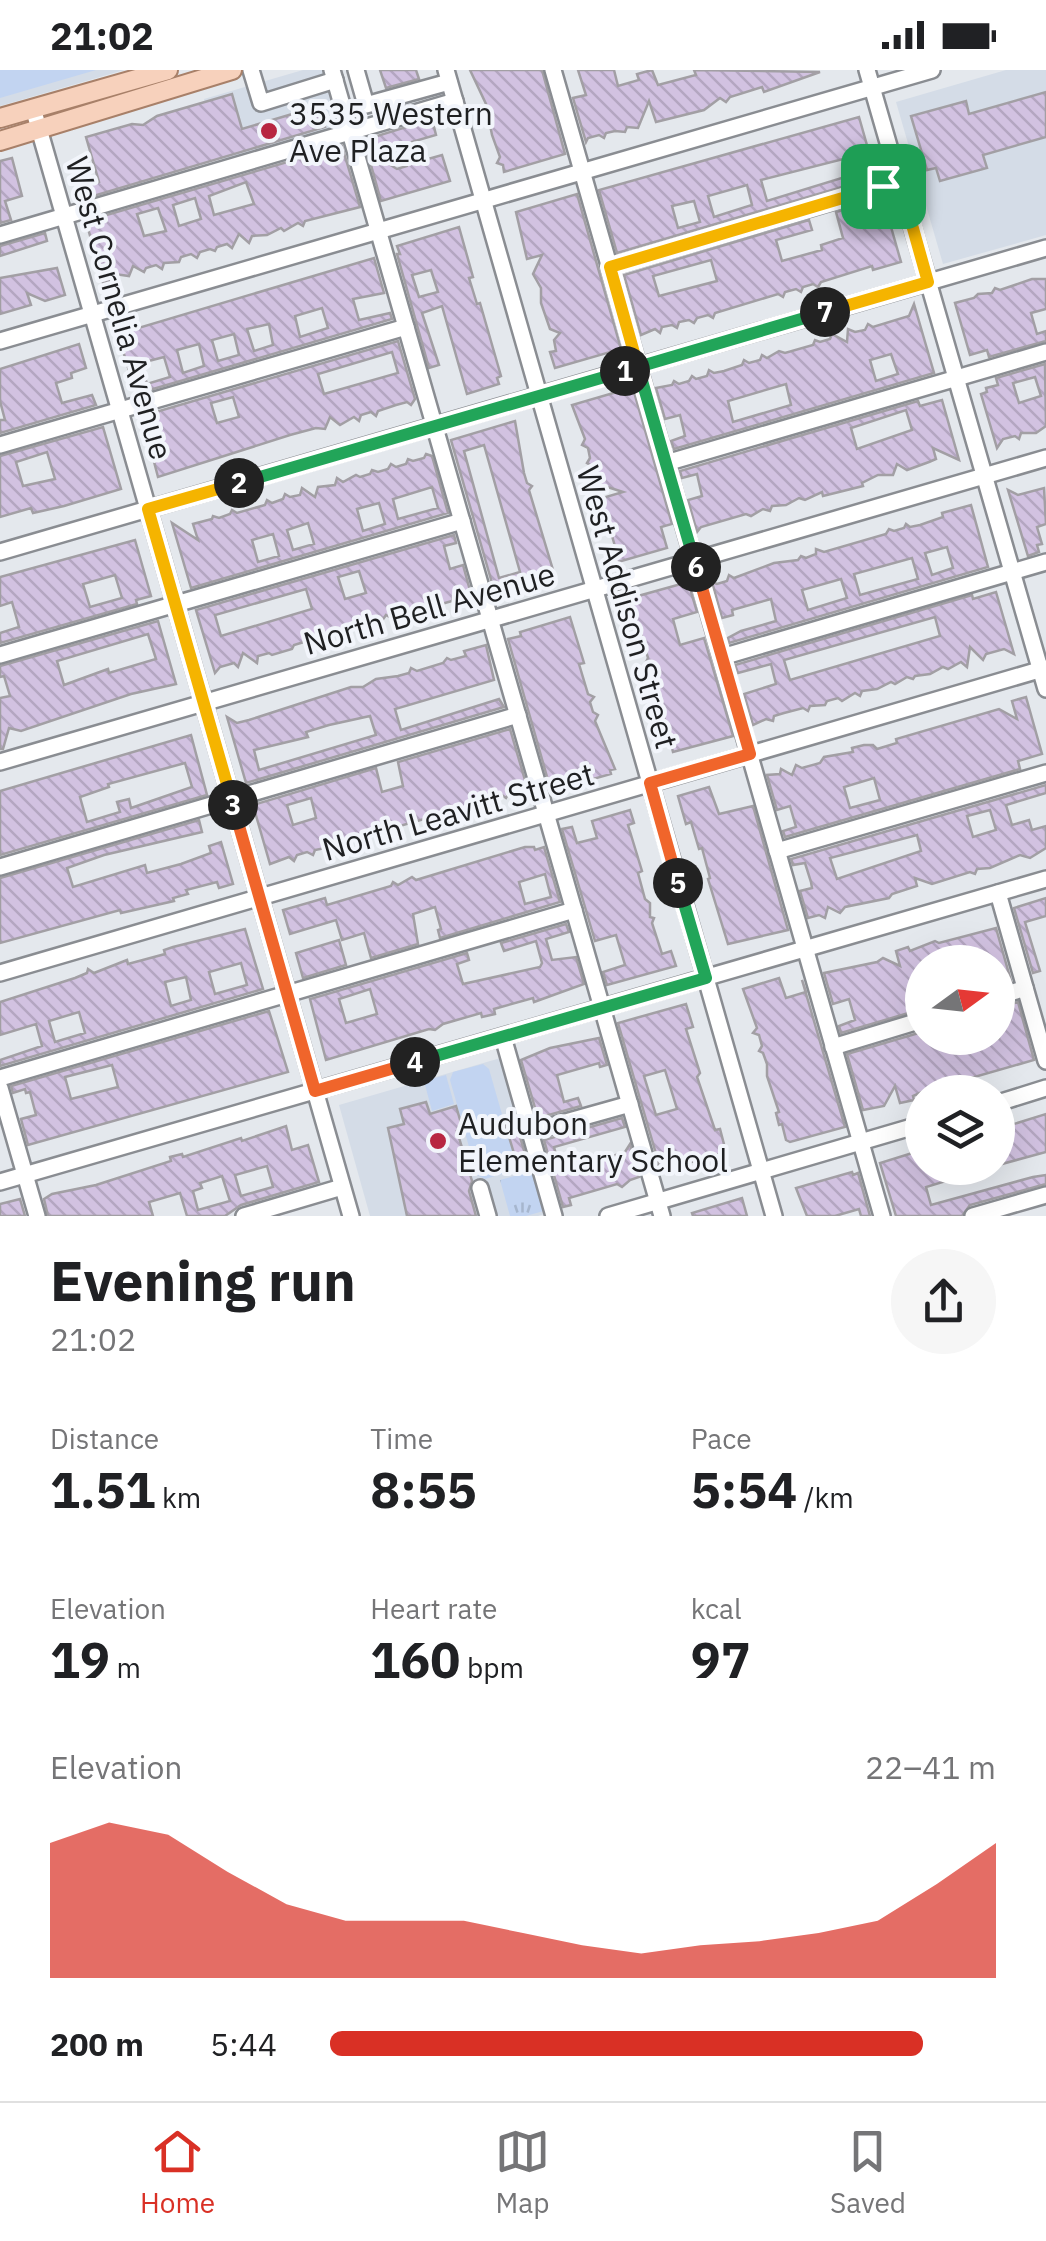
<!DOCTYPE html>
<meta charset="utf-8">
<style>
body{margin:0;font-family:"IBM Plex Sans",sans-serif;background:#f6f6f6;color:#202124;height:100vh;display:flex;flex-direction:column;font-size:38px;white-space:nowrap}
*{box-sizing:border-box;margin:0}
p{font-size:32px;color:#757577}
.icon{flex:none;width:55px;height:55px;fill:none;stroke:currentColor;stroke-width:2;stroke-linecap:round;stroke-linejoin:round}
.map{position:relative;height:1146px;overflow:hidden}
.details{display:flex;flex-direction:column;background:#fff;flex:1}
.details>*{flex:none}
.needle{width:65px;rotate:75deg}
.tools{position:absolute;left:905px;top:875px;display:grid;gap:20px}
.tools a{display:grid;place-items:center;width:110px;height:110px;border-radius:50%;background:#fff;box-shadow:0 10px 40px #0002;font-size:50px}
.pin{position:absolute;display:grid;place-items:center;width:85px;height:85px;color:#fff;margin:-42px;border-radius:20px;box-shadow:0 5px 15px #0006}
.km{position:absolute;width:50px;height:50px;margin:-25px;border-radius:50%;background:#222;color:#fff;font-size:28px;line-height:50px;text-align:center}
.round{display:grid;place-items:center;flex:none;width:105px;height:105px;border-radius:52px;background:#f6f6f6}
.head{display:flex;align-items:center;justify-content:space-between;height:170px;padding:0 50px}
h1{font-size:55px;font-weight:700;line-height:75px}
.metrics{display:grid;grid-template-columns:repeat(3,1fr);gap:15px;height:170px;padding:10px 50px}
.metrics div{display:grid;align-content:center}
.metrics b{font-size:50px;font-weight:700}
.metrics small{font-size:28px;font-weight:400}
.metrics p{font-size:28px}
.chart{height:280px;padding:20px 50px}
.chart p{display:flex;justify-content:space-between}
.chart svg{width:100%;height:180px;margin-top:10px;fill:#d93025;opacity:.7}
ul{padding:0 50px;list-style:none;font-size:32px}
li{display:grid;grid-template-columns:160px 120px 1fr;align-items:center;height:75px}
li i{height:25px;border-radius:12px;background:#d93025}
.status{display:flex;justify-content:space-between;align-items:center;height:70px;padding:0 50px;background:#fff;direction:ltr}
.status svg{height:28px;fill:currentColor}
.tabs{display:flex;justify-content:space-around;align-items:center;height:140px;border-top:2px solid #e0e0e0;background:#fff;font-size:28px;color:#757577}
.tabs a{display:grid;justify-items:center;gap:5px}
.tabs .active{color:#d93025}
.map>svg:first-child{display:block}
</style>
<div class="status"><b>21:02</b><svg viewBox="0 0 49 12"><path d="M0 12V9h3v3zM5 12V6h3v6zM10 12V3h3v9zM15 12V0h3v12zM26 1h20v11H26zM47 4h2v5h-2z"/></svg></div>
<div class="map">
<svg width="1046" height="1146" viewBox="0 0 1046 1146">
<defs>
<pattern id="park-tufts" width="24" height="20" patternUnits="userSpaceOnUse" patternTransform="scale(2.5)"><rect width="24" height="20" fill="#c2d4f1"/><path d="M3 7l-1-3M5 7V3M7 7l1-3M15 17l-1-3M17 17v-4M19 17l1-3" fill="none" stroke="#a6b6ce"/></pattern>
<pattern id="building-back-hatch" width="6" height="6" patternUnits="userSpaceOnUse" patternTransform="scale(2.5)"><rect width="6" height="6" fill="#d2c2e1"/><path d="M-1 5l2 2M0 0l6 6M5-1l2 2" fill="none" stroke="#b4a6c1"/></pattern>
</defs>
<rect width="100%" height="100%" fill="#e4e8ed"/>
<g fill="#d4dce7">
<polygon points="0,0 124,0 0,36"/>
<polygon points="303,0 329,0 347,60 224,96 204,29"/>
<polygon points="1006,0 1046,0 1046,165 943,194 896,32"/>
<polygon points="504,987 548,1143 538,1146 370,1146 339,1035"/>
</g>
<g fill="#c2d4f1">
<polygon points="0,0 96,0 0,28"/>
<polygon points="483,994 489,999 516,1093 512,1101 485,1109 477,1105 450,1010 453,1002"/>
<polygon points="446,1005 454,1034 432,1041 424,1011"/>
</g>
<polygon fill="url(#park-tufts)" points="535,1100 547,1140 526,1146 510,1146 500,1110"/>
<g fill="url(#building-back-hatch)" stroke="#a29fa4" stroke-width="2.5" fill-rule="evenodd">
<polygon points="380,0 416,0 419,9 386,18"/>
<polygon points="470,0 542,0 565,84 504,102 503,95 497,93 500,87 492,65 486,34"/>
<polygon points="578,0 614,0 618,16 639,10 637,4 652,0 658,15 696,5 694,0 820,2 764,22 762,17 730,27 726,32 720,28 704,40 656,52 649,31 638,58 627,57 625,62 615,61 606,63 604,68 599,65 588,68 586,72 573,28 586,25"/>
<polygon points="1046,22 1046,67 983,85 987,98 940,111 936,98 927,100 911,46 966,31 969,44"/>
<polygon points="232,24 242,59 319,36 325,57 80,130 77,118 99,112 86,67 132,54 143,55 157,46"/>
<path d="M859,47L876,107L617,183L599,120ZM851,87L855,104L767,131L761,110ZM747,115L752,135L714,147L708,126ZM694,131L700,152L678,158L672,136Z"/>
<polygon points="432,49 436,65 408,73 405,78 399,75 391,77 384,91 397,99 407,96 409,90 414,93 442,85 450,111 381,131 364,70"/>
<path d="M342,76L360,137L305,151L303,156L298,153L284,161L281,158L267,165L252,166L249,173L239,164L232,178L227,174L217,177L215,181L210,179L200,182L197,188L191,184L181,187L179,192L164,193L162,199L156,195L146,198L144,202L133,196L129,206L115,204L110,211L103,213L86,151ZM246,112L254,134L214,145L209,126ZM195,128L201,149L179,156L173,135ZM158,138L166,161L144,166L137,144Z"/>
<polygon points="12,88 22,126 5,131 11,150 0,153 0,91"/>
<polygon points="577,124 621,279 555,298 550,282 556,281 554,270 560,263 550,259 541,233 541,218 533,204 542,185 527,189 516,142"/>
<path d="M883,129L901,192L873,200L872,196L821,212L818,217L813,214L803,217L801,222L796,219L785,222L783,227L778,224L715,243L713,248L708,245L697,248L694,253L689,250L679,252L677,258L672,255L662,257L660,263L655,259L641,265L624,205L809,150L812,160L776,170L782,191L822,180L821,175L843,168L836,142ZM711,190L717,211L659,226L653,206Z"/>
<path d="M459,157L473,207L469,208L477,234L480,233L501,306L497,308L499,314L467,324L442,236L422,243L439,295L429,298L397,184H400L397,176ZM431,200L438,222L419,227L412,205Z"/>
<polygon points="45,163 47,171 0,186 0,176"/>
<path d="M374,188L384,223L353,229L359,250L390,243L392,249L136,324L118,264ZM322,238L328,258L300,267L295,246ZM269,254L273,275L254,281L247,259ZM234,264L239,285L218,291L212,270ZM199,274L204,296L183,303L177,280ZM164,287L170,307L147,314L141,293Z"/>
<polygon points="57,198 65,225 45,231 27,223 31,235 0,244 0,208"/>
<polygon points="1032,209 1046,209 1046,239 1031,243 1037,264 1046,261 1046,271 989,287 987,280 970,285 955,233 974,228 978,224 992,223 995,218 1000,220"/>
<path d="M914,234L934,303L674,379L671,371L685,366L680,345L665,349L656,318L672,315L674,311L679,314L689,311L692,306L696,309L707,306L709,300L714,303L724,301L742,295L744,290L749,293L760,290L762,285L767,288L779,281L785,283L813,275L815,270L820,272L830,269L832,264L847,272L848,259L855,262L865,260L868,254L873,257L909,246ZM891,284L898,304L876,311L870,290ZM786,314L791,335L733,352L728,331Z"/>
<path d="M398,271L415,329L411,335L407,332L396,335L378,341L376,346L371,342L361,345L359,351L354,347L340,355L330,347L325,359L316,358L290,365L158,407L142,346ZM392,282L398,303L324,324L318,304ZM233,327L239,347L217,353L211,333Z"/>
<polygon points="79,274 86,298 71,303 72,308 56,313 62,333 92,325 96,335 0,363 0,350 5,350 0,331 0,299"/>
<path d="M1045,294L1046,356L1036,363H1021L1019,369L1015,366L1003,369L997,378L981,324L987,322L986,318L998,315L996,308ZM1035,307L1041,326L1019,333L1013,313Z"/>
<polygon points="627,319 629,323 634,322 672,454 661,457 667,478 611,494 617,483 612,466 608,464 611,458 599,429 623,422 592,412 596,407 592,396 587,393 590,388 588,378 582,375 585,369 572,335"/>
<path d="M942,330L959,390L933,378L936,389L929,392L907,400L897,394L893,405H878L862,413L863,416L823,426L822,422L805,430L799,428L786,435L772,436L770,441L763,439L751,446L746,444L701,457L697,462L688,430L702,426L697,404L682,408L680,401L918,331L920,336ZM906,340L912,360L857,379L851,358Z"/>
<path d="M515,351L524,403L527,413L532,416L529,420L556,510L496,527L451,370ZM484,375L520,502L499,508L464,381Z"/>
<path d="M103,357L121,419L64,436L33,443L31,438L0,447V386ZM47,382L55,409L23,416L16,392Z"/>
<path d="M426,384L432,386L448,443L191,518L172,453L198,470L193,454L212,449L213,446L219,448L230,444L232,440L237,443L265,435L267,430L272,433L283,429L285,424L290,427L300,425L302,418L315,427L318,417L335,415L337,408L343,412L356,405L360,407L370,404L372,400L378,402L388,399L391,394L396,397L406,394L408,389L413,391L424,388ZM432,417L438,438L398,449L393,429ZM379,433L385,454L363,461L357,439ZM308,453L314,474L293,480L287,460ZM273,464L279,486L258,492L252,470Z"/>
<polygon points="1044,418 1046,454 1037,457 1042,474 1037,475 1039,482 1028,486 1008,420 1018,425"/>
<path d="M971,435L988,497L729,573L728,568L741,561L776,551L771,529L732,540L733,545L722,548L712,512L717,514L727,511L729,505L734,508L774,493L798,490L801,486L806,488L816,484V479L824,482L886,464L889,459L894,461L904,458L906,454L910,457L920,455L943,447L942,443ZM947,477L953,498L932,505L925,483ZM912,488L918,509L860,525L854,504ZM841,509L847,528L808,540L802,520Z"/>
<path d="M454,465L456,473L444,476L450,499L463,495L471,524L467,530L455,520L452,531L438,535L439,540L413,546L406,542L398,552L386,545L379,555L376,553L311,571L309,576L304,572L294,575L292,579L272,585L269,583L258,586L257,593L243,583L238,597L234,593L220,597L215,603L196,540ZM359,501L366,523L345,529L338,507ZM306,519L312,539L221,566L215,545Z"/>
<path d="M135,470L151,526L136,530L137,534L0,573V563L19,557L12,532L0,536V507ZM115,505L122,528L90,537L83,514Z"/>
<polygon points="688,512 697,542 673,549 680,575 704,568 733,666 673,682 660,631 655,632 649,596 645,594 648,588 645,578 639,576 643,570 640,560 635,558 637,552 631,528"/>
<path d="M996,522L1014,584L1004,579L986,584L983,590L970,577L967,597L961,592L948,599L943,597L930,604L915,606L913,609L907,607L895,614L891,612L877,619L862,621L860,626L855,623L842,631L838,628L827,631L825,635L810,636L808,641L803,638L784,643L774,646L773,651L766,649L753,655L744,624L776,614L771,594L738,603L735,595L972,525L973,529ZM935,547L940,566L790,610L784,590Z"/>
<polygon points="570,547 584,593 579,594 588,624 594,627 590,632 593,642 598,645 595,651 615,699 610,700 611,704 551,721 508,569 521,566 520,562"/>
<path d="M158,551L176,614L131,624L21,661L9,658L3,679H0V628L10,626L4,606L0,607V596ZM148,564L156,589L109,603L108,599L64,615L57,591Z"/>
<path d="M486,575L494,610L395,639L401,660L499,629L504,637L246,713L227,647L237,653L249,650L351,617H363L376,609L398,606L409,603L411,598L417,601L443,593L447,588L451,590L466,586L464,581ZM370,646L376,665L259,700L254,680L308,667L306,662L329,655Z"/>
<path d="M1026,627L1042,684L1018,691L1020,699L785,767L783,761L796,757L790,736L777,740L767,705L780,704L781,699L792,705L796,695L802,698L820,693L824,687L853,682L852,678L864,675H873L877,679L897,673L896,669L999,639L1017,649L1012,631ZM874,708L880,730L850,738L844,717Z"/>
<path d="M510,659L527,717L523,723L518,720L509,723L506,728L502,725L491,728L480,733L481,737L467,741L466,737L333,775L331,780L325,778L315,780L313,785L307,782L297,785L294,791L289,787L270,794L253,735L376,698L382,722L403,716L398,692ZM311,728L316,748L293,755L287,735Z"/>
<path d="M191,665L207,725L0,785V721ZM185,693L192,717L131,738L129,729L117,732L120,742L87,752L80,727L109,717L108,714Z"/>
<path d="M1046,715V723L1006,735L1012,755L1029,750L1032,760L1046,756V778L1030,788L1020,785L990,798L977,799L975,804L970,802L932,814L915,808L917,816L892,824L889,828L845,837L840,843L828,837L825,848L819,845L808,848L800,821L812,818L811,812L805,793L793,795L791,789ZM990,740L996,760L973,767L967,746ZM917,765L921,781L837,809L830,788Z"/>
<polygon points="709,717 719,744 753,736 788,860 728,874 708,809 710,808 702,778 699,779 691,752 686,754 678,726"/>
<polygon points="630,740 634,753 628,755 642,801 638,803 645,829 650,833 650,847 654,848 652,853 662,884 671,881 676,896 607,915 603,902 625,895 616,865 595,871 562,759 572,757 577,773 597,768 592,751"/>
<polygon points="199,750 202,762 104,785 67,798 73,817 145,795 147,803 181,794 211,783 209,776 221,772 233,814 219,818 217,812 186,820 188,824 173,828 174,831 121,843 120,840 0,873 0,808"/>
<path d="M525,777H534L535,780L544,777L560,832L440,868L438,860L441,859L435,837L413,844L418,874L371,888L364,863L342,870L336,850L290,864L283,840L325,828L327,835L391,816L393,812L398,815L412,807L416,810ZM545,804L551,827L525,834L519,812Z"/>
<polygon points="1046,828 1046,846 1025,852 1040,901 1033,903 1014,838"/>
<path d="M566,854L569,862L546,869L552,890L576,887L584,914L534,932L533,928L494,939L495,944L482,947L481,943L443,954L435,960L429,959L326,990L310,929L467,883L469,890L457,894L463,914L540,897L542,893L536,871L504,881L501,873ZM370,919L377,944L346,953L339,929Z"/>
<polygon points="996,858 1011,911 998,915 998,892 922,892 922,939 841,963 839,956 855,950 849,929 833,934 824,903 877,892 883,888 900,896 896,881 908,877 910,881 935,871 939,873"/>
<path d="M245,859L263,919L0,996V990L42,976L36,954L0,965V932L75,908L87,903L88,899L94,903L127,890L128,894L165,884L164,880L173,877ZM241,893L247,915L215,924L209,902ZM186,907L191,930L171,936L165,912ZM79,942L85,963L55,972L49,951Z"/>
<polygon points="339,870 346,895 303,908 296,883"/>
<polygon points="779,908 786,928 806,922 802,910 845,1057 790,1072 786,1070 782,1054 779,1055 776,1043 779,1042 767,1006 767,994 763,983 759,981 762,976 759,965 753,963 757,958 743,919"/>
<polygon points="1018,932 1034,990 922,1022 913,1026 914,1030 900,1033 895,1016 884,1036 863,1040 847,984 922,962 922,968 999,968 998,938"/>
<path d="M686,934L693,957L686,959L700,1003L697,1007L715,1060L720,1059L726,1082L661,1101L618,953ZM665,1000L677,1039L656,1045L644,1006Z"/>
<path d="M269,941L288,1002L28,1075L21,1049L36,1045L30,1022L26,1023L25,1019L13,1023L11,1016ZM112,995L118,1017L71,1029L65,1007Z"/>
<polygon points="599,968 607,995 600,997 599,993 557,1005 564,1032 578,1028 581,1036 538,1048 521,990 550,978"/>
<polygon points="426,1032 430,1044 456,1036 463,1060 457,1061 472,1111 469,1121 476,1146 407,1146 388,1058 404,1054 400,1039"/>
<polygon points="513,1044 526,1087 516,1090 503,1047"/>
<polygon points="1046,1044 1046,1082 998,1095 998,1059"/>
<polygon points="622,1048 625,1057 554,1077 561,1103 625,1082 630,1074 639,1107 630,1110 622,1117 617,1114 569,1128 571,1135 563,1137 544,1070"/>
<path d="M286,1056L292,1080L308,1075L319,1112L241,1135L225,1146H187L180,1123L149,1132L153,1146H48L44,1129L52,1124L96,1115L171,1091L170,1087L182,1084L183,1087L241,1068L242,1071ZM267,1096L273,1117L241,1126L235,1105ZM222,1106L230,1131L198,1140L193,1121L202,1118L200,1113Z"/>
<polygon points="922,1080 922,1098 981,1098 982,1100 926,1117 931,1135 1033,1107 1046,1105 1046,1114 970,1135 962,1146 896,1146 880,1093"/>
<polygon points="852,1102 853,1105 858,1103 870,1146 861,1146 859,1139 835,1146 807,1146 796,1118"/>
<polygon points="742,1128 747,1146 693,1146 692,1143"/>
<polygon points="20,1129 25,1146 0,1146 0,1134"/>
</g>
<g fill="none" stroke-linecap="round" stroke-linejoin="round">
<g stroke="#8a8d92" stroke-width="20">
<g id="minor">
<polyline points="251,0 261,33 335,10"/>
<polyline points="332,0 662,1146"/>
<polyline points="356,0 366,35 449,12"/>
<polyline points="446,0 774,1146"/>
<polyline points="553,0 882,1146"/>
<polyline points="867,0 1046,619"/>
<polyline points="33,38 351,1146"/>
<polyline points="0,165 455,31"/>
<polyline points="610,197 899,112"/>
<polyline points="0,271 932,0"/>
<polyline points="0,375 406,257"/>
<polyline points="666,393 1046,282"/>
<polyline points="0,482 1046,178"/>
<polyline points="0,585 462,451"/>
<polyline points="722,587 1046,492"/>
<polyline points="0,692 1046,388"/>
<polyline points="777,781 1046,703"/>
<polyline points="0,797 518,645"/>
<polyline points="998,823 1046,991"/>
<polyline points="0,903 1046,598"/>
<polyline points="998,927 1025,918"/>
<polyline points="503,967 554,1146"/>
<polyline points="833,977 922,950"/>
<polyline points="0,1008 574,840"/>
<polyline points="0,1018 37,1146"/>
<polyline points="998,1033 1046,1018"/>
<polyline points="530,1062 630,1034"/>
<polyline points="0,1112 1046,809"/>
<polyline points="480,1118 488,1146"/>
<polyline points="244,1146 342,1117"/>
<polyline points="608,1146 922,1054"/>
<polyline points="973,1146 1046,1125"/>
</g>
</g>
<g stroke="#a88069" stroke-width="22">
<g id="major">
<polyline points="0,48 168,0"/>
<polyline points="0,71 232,0"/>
</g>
</g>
<use href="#minor" stroke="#fff" stroke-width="15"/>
<use href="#major" stroke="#f7d1bc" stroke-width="18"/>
</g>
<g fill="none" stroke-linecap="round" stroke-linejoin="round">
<g stroke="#fff" stroke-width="20">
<polyline id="split-1" points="625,301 638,297 610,197 883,116"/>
</g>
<g stroke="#fff" stroke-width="20">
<polyline id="split-2" points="239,413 625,301"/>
</g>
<g stroke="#fff" stroke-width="20">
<polyline id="split-3" points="233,735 148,439 239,413"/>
</g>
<g stroke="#fff" stroke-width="20">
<polyline id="split-4" points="233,735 315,1021 415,992"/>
</g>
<g stroke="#fff" stroke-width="20">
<polyline id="split-5" points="415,992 706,908 678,813"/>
</g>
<g stroke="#fff" stroke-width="20">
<polyline id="split-6" points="678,813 650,713 750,684 696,497"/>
</g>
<g stroke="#fff" stroke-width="20">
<polyline id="split-7" points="696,497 638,297 825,242"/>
</g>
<g stroke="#fff" stroke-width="20">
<polyline id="split-8" points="825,242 928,212 900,112 883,116"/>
</g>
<use href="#split-1" stroke="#f5b400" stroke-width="12"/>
<use href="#split-2" stroke="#22a559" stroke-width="12"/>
<use href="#split-3" stroke="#f5b400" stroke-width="12"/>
<use href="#split-4" stroke="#f0652b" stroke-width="12"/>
<use href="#split-5" stroke="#22a559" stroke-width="12"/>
<use href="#split-6" stroke="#f0652b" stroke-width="12"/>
<use href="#split-7" stroke="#22a559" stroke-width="12"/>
<use href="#split-8" stroke="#f5b400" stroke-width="12"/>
</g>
<g fill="#b82641" stroke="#f2f5fb" stroke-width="4">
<circle cx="269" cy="61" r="10"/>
<circle cx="438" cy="1071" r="10"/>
</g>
<g text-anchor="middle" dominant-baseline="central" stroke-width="8" stroke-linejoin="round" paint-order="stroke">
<g font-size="32" fill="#1f2022" stroke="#f2f5fb" text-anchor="start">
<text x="289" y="43">3535 Western<tspan x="289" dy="37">Ave Plaza</tspan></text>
<text x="458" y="1053">Audubon<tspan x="458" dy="37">Elementary School</tspan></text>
</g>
<g font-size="32" fill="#1f2022" stroke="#f2f5fb">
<text transform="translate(120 238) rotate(74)">West Cornelia Avenue</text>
<text transform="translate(628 537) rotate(74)">West Addison Street</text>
<text transform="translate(429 538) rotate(-16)">North Bell Avenue</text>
<text transform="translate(458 741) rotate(-16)">North Leavitt Street</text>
</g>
</g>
</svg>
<div class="tools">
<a><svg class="needle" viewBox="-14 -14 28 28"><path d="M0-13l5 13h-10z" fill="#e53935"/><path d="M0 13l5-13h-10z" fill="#757577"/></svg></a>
<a><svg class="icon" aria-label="layers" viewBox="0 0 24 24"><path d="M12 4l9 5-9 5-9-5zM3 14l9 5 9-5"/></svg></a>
</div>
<div class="pin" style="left:883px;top:116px;background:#1e9e55"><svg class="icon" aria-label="arrive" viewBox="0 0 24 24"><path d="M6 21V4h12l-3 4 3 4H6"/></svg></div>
<b class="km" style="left:625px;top:301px">1</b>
<b class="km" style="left:239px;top:413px">2</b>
<b class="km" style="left:233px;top:735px">3</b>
<b class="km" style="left:415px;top:992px">4</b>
<b class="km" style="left:678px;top:813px">5</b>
<b class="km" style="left:696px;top:497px">6</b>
<b class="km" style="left:825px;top:242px">7</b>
</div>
<section class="details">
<div class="head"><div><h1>Evening run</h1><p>21:02</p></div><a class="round"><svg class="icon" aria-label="share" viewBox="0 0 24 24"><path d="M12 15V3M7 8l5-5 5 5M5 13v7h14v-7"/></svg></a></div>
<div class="metrics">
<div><p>Distance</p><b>1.51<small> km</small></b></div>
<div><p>Time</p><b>8:55</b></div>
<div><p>Pace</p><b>5:54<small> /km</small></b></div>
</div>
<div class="metrics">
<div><p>Elevation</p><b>19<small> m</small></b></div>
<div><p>Heart rate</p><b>160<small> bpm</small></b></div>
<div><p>kcal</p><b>97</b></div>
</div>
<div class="chart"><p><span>Elevation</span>22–41 m</p>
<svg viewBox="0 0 160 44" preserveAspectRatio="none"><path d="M0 44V11L10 6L20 9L30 18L40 26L50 30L60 30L70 30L80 33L90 36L100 38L110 36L120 35L130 33L140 30L150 21L160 11V44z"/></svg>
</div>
<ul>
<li><b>200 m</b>5:44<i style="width:89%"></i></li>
</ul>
</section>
<nav class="tabs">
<a class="active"><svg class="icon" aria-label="home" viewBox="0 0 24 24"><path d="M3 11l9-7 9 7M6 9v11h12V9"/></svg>Home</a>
<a><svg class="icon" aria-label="map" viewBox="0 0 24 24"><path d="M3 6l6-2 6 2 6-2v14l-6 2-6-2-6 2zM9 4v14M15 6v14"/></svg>Map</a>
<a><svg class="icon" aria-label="saved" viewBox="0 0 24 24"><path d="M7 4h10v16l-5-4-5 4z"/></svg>Saved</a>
</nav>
